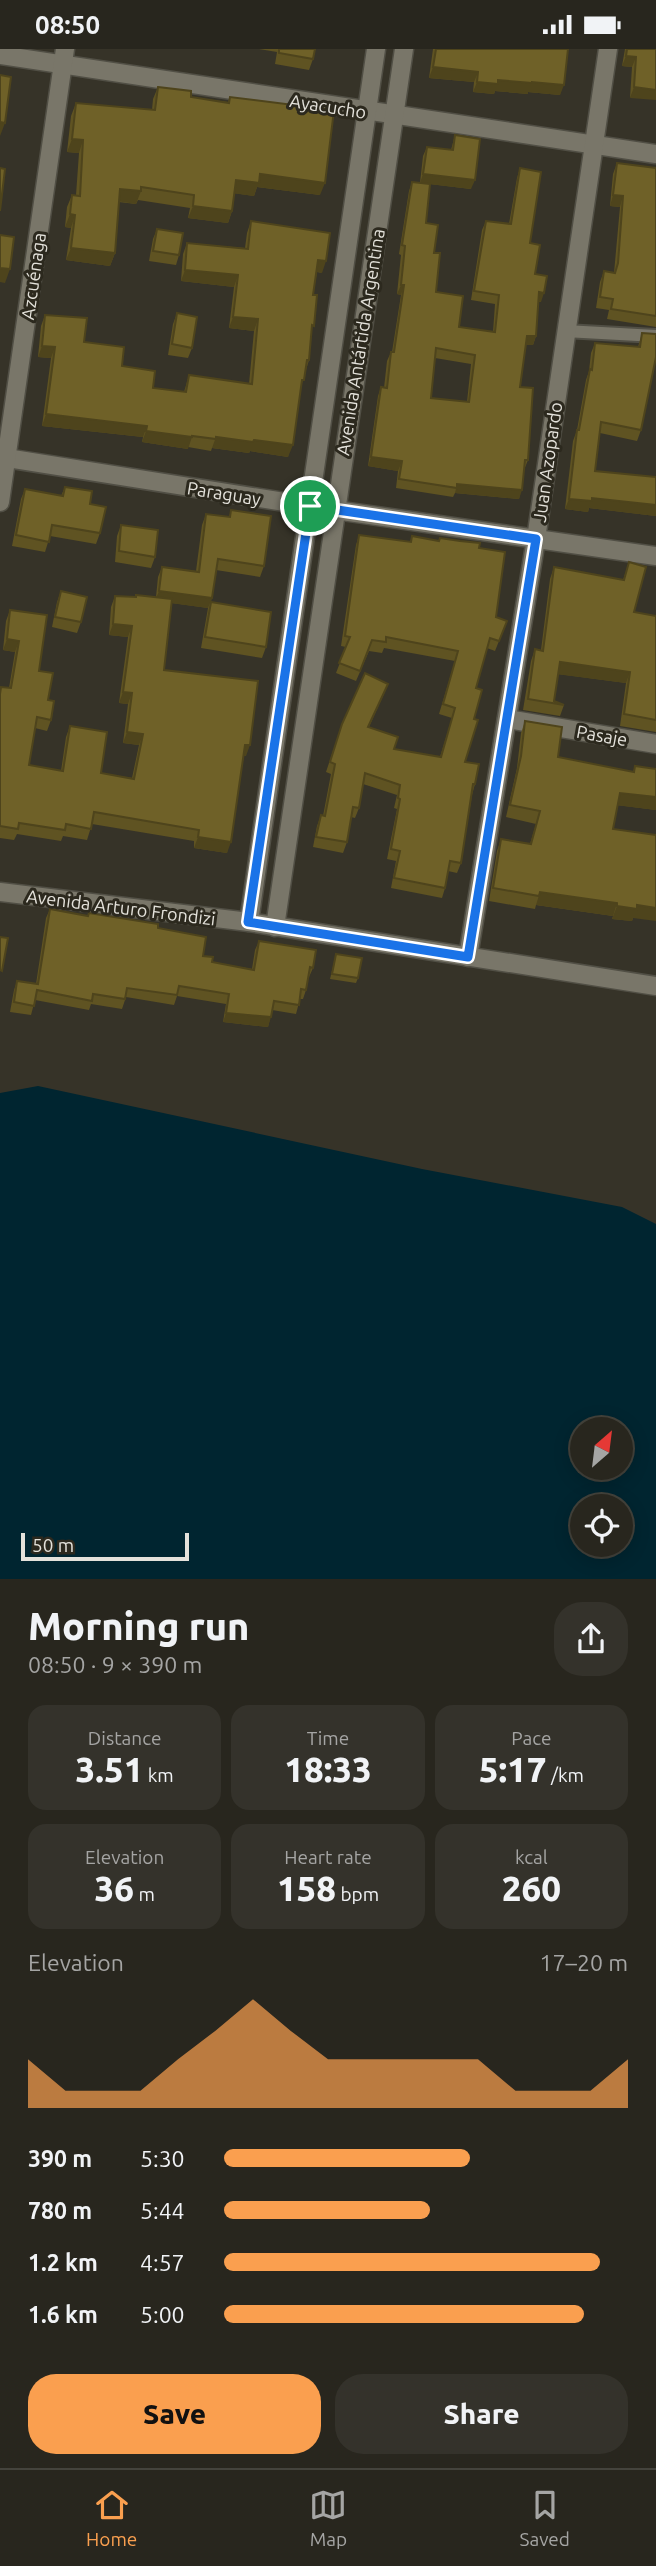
<!DOCTYPE html>
<meta charset="utf-8">
<style>
body{margin:0;font-family:Ubuntu,sans-serif;background:#34322b;color:#f1f3f6;height:100vh;display:flex;flex-direction:column;font-size:26px;white-space:nowrap}
*{box-sizing:border-box;margin:0}
p{font-size:23px;color:#a5a5a4}
.icon{flex:none;width:38px;height:38px;fill:none;stroke:currentColor;stroke-width:2;stroke-linecap:round;stroke-linejoin:round}
.map{position:relative;height:1530px;overflow:hidden}
.sheet{display:flex;flex-direction:column;background:#28261e;flex:1}
.sheet>*{flex:none}
.needle{width:46px;rotate:28deg}
.tools{position:absolute;left:570px;top:1368px;display:grid;gap:14px}
.tools a{display:grid;place-items:center;width:63px;height:63px;border-radius:50%;background:#28261e;box-shadow:0 4px 18px #0003,0 0 0 2px #44433c;font-size:35px}
.scale{position:absolute;left:21px;bottom:18px;width:168px;box-sizing:border-box;padding-left:7px;border:4px solid #e4e2db;border-top:0;font-size:19px;line-height:24px;white-space:nowrap;color:#e4e2db;-webkit-text-stroke:5px #2c291e;paint-order:stroke}
.pin{position:absolute;display:grid;place-items:center;width:60px;height:60px;color:#fff;margin:-30px;border:4px solid #fff;border-radius:50%;box-shadow:0 2px 7px #0007}
.round{display:grid;place-items:center;flex:none;width:74px;height:74px;border-radius:28px;background:#34322b}
.headline{display:flex;align-items:center;justify-content:space-between;height:119px;padding:0 28px}
h1{font-size:38px;font-weight:800;line-height:52px}
.stats{display:grid;grid-template-columns:repeat(3,1fr);gap:10px;height:119px;padding:7px 28px}
.stats div{display:grid;align-content:center;border-radius:18px;background:#34322b;text-align:center}
.stats b{font-size:35px;font-weight:800}
.stats small{font-size:19px;font-weight:400}
.stats p{font-size:19px}
.chart{height:196px;padding:14px 28px}
.chart p{display:flex;justify-content:space-between}
.chart svg{width:100%;height:126px;margin-top:7px;fill:#fa9f4f;opacity:.7}
.button{display:flex;gap:14px;margin-top:auto;padding:14px 28px}
.button a{flex:1;height:80px;border-radius:28px;background:#fa9f4f;color:#111;font-size:28px;font-weight:800;line-height:80px;text-align:center}
.button a+a{background:#34322b;color:#f1f3f6}
ul{padding:0 28px;list-style:none;font-size:23px}
li{display:grid;grid-template-columns:112px 84px 1fr;align-items:center;height:52px}
li i{height:18px;border-radius:9px;background:#fa9f4f}
.status{display:flex;justify-content:space-between;align-items:center;height:49px;padding:0 35px;background:#28261e;direction:ltr}
.status svg{height:19px;fill:currentColor}
.menu{display:flex;justify-content:space-around;align-items:center;height:98px;border-top:2px solid #44433c;background:#28261e;font-size:19px;color:#a5a5a4}
.menu a{display:grid;justify-items:center;gap:4px}
.menu .active{color:#fa9f4f}
.map>svg:first-child{display:block}
</style>
<div class="status"><b>08:50</b><svg viewBox="0 0 49 12"><path d="M0 12V9h3v3zM5 12V6h3v6zM10 12V3h3v9zM15 12V0h3v12zM26 1h20v11H26zM47 4h2v5h-2z"/></svg></div>
<div class="map">
<svg width="656" height="1530" viewBox="0 0 656 1530">
<rect width="100%" height="100%" fill="#363328"/>
<path fill="#002530" fill-rule="evenodd" d="M38,1037L422,1120L622,1158L656,1175V1530H0V1044ZM583,1381H621V1419H583ZM583,1458H621V1496H583Z"/>
<g fill="none" stroke-linecap="round" stroke-linejoin="round">
<g stroke="#514f45" stroke-width="16">
<polyline id="lane" points="565,282 656,287"/>
</g>
<g stroke="#514f45" stroke-width="21">
<g id="street">
<polyline points="0,6 656,105"/>
<polyline points="0,408 335,461 656,507"/>
<polyline points="0,453 65,0"/>
<polyline points="507,670 656,695"/>
<polyline points="468,908 536,490 608,0"/>
</g>
</g>
<g stroke="#514f45" stroke-width="21">
<g id="secondary">
<polyline points="0,843 249,873 656,937"/>
<polyline points="249,873 376,0"/>
<polyline points="275,878 404,0"/>
</g>
</g>
<use href="#lane" stroke="#797669" stroke-width="12"/>
<use href="#street" stroke="#797669" stroke-width="18"/>
<use href="#secondary" stroke="#797669" stroke-width="18"/>
</g>
<g fill="#5f5322" fill-rule="evenodd">
<polygon points="259,0 315,0 313,10 309,21 275,15 277,3"/>
<polygon points="433,0 568,0 560,46 528,43 528,45 495,42 494,45 473,43 474,33 429,29"/>
<polygon points="625,0 656,0 630,49 632,18 622,17"/>
<polygon points="158,38 191,48 228,53 230,48 320,146 257,138 254,147 234,144 232,162 228,174 188,169 190,159 138,151 136,155 119,153 115,204 110,217 66,211 71,179 65,178 67,158 72,146 76,146 79,104 67,103 71,67 76,54 152,61 153,50"/>
<path d="M455,86L471,140L430,135L426,174L434,204L436,243L459,278L493,283L495,255L471,251L482,181L486,172L509,175L517,129L520,119L530,194L541,253H538L536,287L533,296H526L520,338L528,411L524,421L519,450L455,444L453,448L396,439L398,422L368,417L378,347L381,338L384,339L387,312L391,303H392L401,246L397,245L401,206L399,205L409,142L412,133L420,134L423,107L427,98L451,101ZM435,309L471,315L467,353L431,349Z"/>
<polygon points="617,114 656,119 656,278 607,270 609,261 596,259 600,233 604,222 614,224 620,158 610,157 613,125"/>
<polygon points="251,172 322,224 317,223 313,246 309,311 300,341 288,408 250,402 249,404 212,399 211,402 188,398 188,400 142,393 143,388 42,377 51,309 38,308 41,277 45,266 153,339 184,343 189,326 249,335 254,282 229,279 234,238 181,232 183,205 187,194 245,199 247,184"/>
<polygon points="157,180 179,206 176,216 149,212 153,190"/>
<polygon points="177,264 192,299 188,309 168,306 173,275"/>
<polygon points="642,284 641,381 637,392 600,384 595,422 656,428 656,467 589,459 588,463 565,460 573,392 577,381 586,331 589,322 591,304 595,294 638,298"/>
<polygon points="65,438 90,455 100,484 96,495 50,487 45,503 12,497 21,450 25,440 61,447"/>
<polygon points="231,461 264,517 260,528 216,521 211,553 266,598 262,609 201,599 208,559 172,554 164,621 246,707 244,707 227,804 194,799 194,792 92,775 87,791 63,787 61,792 17,785 14,791 0,789 0,641 1,638 9,639 15,603 3,601 6,572 10,561 39,622 48,651 51,671 47,682 35,679 29,716 61,722 66,688 70,677 101,724 132,729 139,696 123,694 128,655 119,654 128,588 109,586 111,558 115,547 156,548 158,528 162,518 196,522 202,476 206,465 229,468"/>
<polygon points="121,476 155,508 151,519 115,513 117,487"/>
<polygon points="359,486 410,493 412,487 479,499 496,568 507,572 495,602 487,599 476,639 474,670 465,713 475,735 472,746 461,814 457,824 448,822 445,839 442,849 391,839 396,812 387,810 397,760 394,759 397,746 363,735 359,759 355,769 351,768 347,793 343,804 313,798 317,777 321,766 323,767 331,725 326,723 342,675 388,635 369,678 394,700 440,708 452,669 439,665 455,612 384,599 382,604 369,602 356,632 336,624 346,598 341,597 356,496"/>
<polygon points="629,513 634,563 656,567 656,683 620,677 626,634 558,625 554,652 564,656 560,667 523,661 531,612 535,600 541,601 550,530 554,518 623,531"/>
<polygon points="61,542 81,573 77,584 52,578 57,553"/>
<polygon points="525,672 558,708 633,723 635,717 656,761 617,756 613,780 633,869 632,872 612,870 613,867 536,856 535,860 489,852 497,802 501,790 530,795 536,775 506,768 517,719 521,684"/>
<polygon points="50,860 158,879 203,907 212,913 252,920 255,901 259,892 313,919 309,928 308,928 306,941 303,950 300,950 296,965 272,961 268,978 223,973 226,955 177,947 174,956 126,948 122,960 91,955 89,961 35,951 31,966 10,963 14,941 17,932 36,935 46,869"/>
<polygon points="336,905 358,929 356,934 330,930"/>
</g>
<g fill="#4e441c">
<polygon points="626,7 636,8 632,18 622,17"/>
<polygon points="433,18 478,23 474,33 429,29"/>
<polygon points="498,31 532,33 564,36 560,46 528,43 528,45 495,42 494,45 473,43 477,33"/>
<polygon points="634,38 656,41 656,51 630,49"/>
<polygon points="0,73 5,74 0,87"/>
<polygon points="72,90 83,91 79,104 67,103"/>
<polygon points="260,125 325,134 320,146 257,138 254,147 231,144 236,131"/>
<polygon points="423,125 475,131 471,140 420,134"/>
<polygon points="120,140 141,142 136,155 116,152"/>
<polygon points="613,146 623,147 620,158 610,157"/>
<polygon points="193,157 232,162 228,174 188,169"/>
<polygon points="70,165 75,166 71,179 65,178"/>
<polygon points="71,199 115,204 110,217 66,211"/>
<polygon points="318,211 326,212 322,224 314,222"/>
<polygon points="0,219 10,220 5,234 0,233"/>
<polygon points="185,221 238,226 234,238 181,232"/>
<polygon points="401,236 404,236 401,246 397,245"/>
<polygon points="539,243 544,244 541,253 536,252"/>
<polygon points="233,268 258,270 254,282 229,279"/>
<polygon points="527,287 536,287 533,296 524,296"/>
<polygon points="42,297 55,298 51,309 38,308"/>
<polygon points="46,365 147,377 143,388 42,377"/>
<polygon points="146,382 192,388 188,400 142,393"/>
<polygon points="216,388 254,391 293,396 288,408 250,402 249,404 212,399"/>
<polygon points="371,408 402,412 398,422 368,417"/>
<polygon points="457,435 522,441 519,450 455,444"/>
<polygon points="592,449 656,456 656,467 589,459 588,463 565,460 569,450"/>
<polygon points="159,542 212,549 208,559 155,552"/>
<polygon points="113,575 132,577 128,588 109,586"/>
<polygon points="7,590 19,592 15,603 3,601"/>
<polygon points="560,613 630,623 626,634 556,625"/>
<polygon points="388,635 384,645 364,688 368,678"/>
<polygon points="123,643 132,644 128,655 119,654"/>
<polygon points="127,683 143,685 139,696 123,694"/>
<polygon points="245,696 250,696 246,707 241,707"/>
<polygon points="620,744 656,748 656,761 615,756"/>
<polygon points="198,788 231,793 227,804 194,799"/>
<polygon points="540,843 617,854 613,867 536,856"/>
<polygon points="637,856 656,859 656,872 633,869 632,872 612,870 617,857"/>
<polygon points="226,964 271,968 268,978 223,973"/>
</g>
<g fill="#6f6128" stroke="#4e441c" stroke-width="2" fill-rule="evenodd">
<polygon points="279,0 315,0 313,10 279,4"/>
<polygon points="436,0 568,0 564,36 532,33 532,34 498,31 498,35 477,33 478,23 433,18"/>
<polygon points="627,0 656,0 656,41 634,38 636,8 626,7"/>
<polygon points="0,26 11,28 5,74 0,73"/>
<polygon points="158,38 191,42 191,48 229,54 230,48 334,61 325,134 260,125 259,134 236,131 232,162 193,157 194,146 141,138 141,142 120,140 115,204 71,199 75,166 70,165 72,146 80,147 83,91 72,90 76,54 155,61"/>
<polygon points="455,86 480,90 475,131 423,125 427,98 453,101"/>
<polygon points="617,114 656,119 656,267 611,260 613,250 600,248 604,222 615,224 618,214 623,147 613,146"/>
<polygon points="0,119 5,120 0,162"/>
<path d="M520,119L541,123L530,194L540,196L535,225L547,227L544,244L539,243L536,287H527L520,338L533,339L528,411H525L522,441L457,435V439L399,430L402,412L371,408L381,338L387,339L391,303H394L404,236H401L405,197L402,196L412,133L430,135L426,174L438,176L434,204H440L436,243L463,247L459,278L495,283L499,246L474,242L486,172L511,175ZM436,299L475,306L469,353L431,349Z"/>
<polygon points="251,172 330,184 326,212 318,211 313,246 317,246 314,277 312,276 309,311 307,311 304,331 302,331 293,396 254,391 253,393 216,388 216,390 192,387 192,388 146,382 147,377 46,365 55,298 42,297 45,266 87,269 84,293 124,298 122,317 155,322 153,339 186,343 189,326 252,335 258,270 233,268 238,226 185,221 187,194 248,200"/>
<polygon points="157,180 183,184 179,206 153,202"/>
<polygon points="0,186 14,188 10,220 0,219"/>
<polygon points="177,264 197,268 192,299 172,295"/>
<polygon points="642,284 656,285 656,308 641,381 601,373 595,422 656,428 656,456 592,449 592,452 569,450 577,381 579,381 590,320 592,321 595,294 640,298"/>
<polygon points="65,438 92,442 90,455 106,458 100,484 52,476 49,493 16,486 25,440 63,447"/>
<polygon points="231,461 271,467 264,517 218,510 212,549 159,542 162,518 199,523 206,465 230,468"/>
<polygon points="121,476 158,481 155,508 119,502"/>
<polygon points="359,486 411,493 412,487 439,492 440,489 460,492 480,494 479,499 505,503 496,568 507,572 499,592 490,589 476,639 482,641 474,670 478,671 465,713 479,715 475,735 473,735 461,814 450,812 445,839 394,829 400,802 391,800 400,750 398,749 400,736 365,724 359,759 353,758 347,793 316,788 321,766 325,767 335,715 330,713 342,675 365,624 388,635 368,678 398,688 394,700 441,708 455,659 443,655 458,602 386,588 386,593 372,591 360,622 339,614 350,588 345,587"/>
<polygon points="629,513 646,518 634,563 656,567 656,671 624,665 630,623 560,613 554,652 564,656 528,650 535,600 543,602 554,518 624,531"/>
<polygon points="61,542 87,548 81,573 55,568"/>
<polygon points="136,546 172,550 164,621 258,632 250,696 245,696 231,793 198,788 199,781 94,763 91,780 66,775 65,781 19,774 18,780 0,777 0,645 1,638 11,639 19,592 7,590 10,561 47,566 39,622 53,624 48,651 54,652 51,671 37,668 29,716 63,722 70,677 107,683 101,724 134,730 143,685 127,683 132,644 123,643 132,577 113,575 115,547 136,548"/>
<polygon points="211,553 271,563 266,598 205,588"/>
<polygon points="525,672 562,678 558,708 634,723 635,717 656,720 656,748 620,744 613,780 656,786 656,859 637,856 637,860 617,857 617,854 540,843 539,847 493,839 501,790 531,795 540,762 510,756 521,707"/>
<polygon points="50,860 88,867 89,864 158,875 158,879 206,888 203,907 213,908 212,913 254,921 259,892 316,901 313,919 310,918 306,941 301,940 299,956 274,952 271,968 226,964 229,945 179,937 177,946 127,939 125,950 93,945 92,952 37,941 34,957 14,953 17,932 38,935"/>
<polygon points="0,888 8,889 2,922 0,921"/>
<polygon points="336,905 362,909 358,929 332,925"/>
</g>
<g fill="none" stroke-linecap="round" stroke-linejoin="round">
<g stroke="#fff" stroke-width="14">
<polygon id="route" points="310,457 536,490 468,908 248,873"/>
</g>
<use href="#route" stroke="#1a73e8" stroke-width="9"/>
</g>
<g text-anchor="middle" dominant-baseline="central" stroke-width="6" stroke-linejoin="round" paint-order="stroke">
<g font-size="18" fill="#e4e2db" stroke="#2c291e">
<text transform="translate(328 57) rotate(9)">Ayacucho</text>
<text transform="translate(33 227) rotate(-82)">Azcuénaga</text>
<text transform="translate(360 293) rotate(-81)">Avenida Antártida Argentina</text>
<text transform="translate(547 413) rotate(-82)">Juan Azopardo</text>
<text transform="translate(224 444) rotate(9)">Paraguay</text>
<text transform="translate(602 686) rotate(10)">Pasaje</text>
<text transform="translate(121 858) rotate(7)">Avenida Arturo Frondizi</text>
</g>
</g>
</svg>
<div class="tools">
<a><svg class="needle" viewBox="-14 -14 28 28"><path d="M0-13l5 13h-10z" fill="#e53935"/><path d="M0 13l5-13h-10z" fill="#a5a5a4"/></svg></a>
<a><svg class="icon" aria-label="locate" viewBox="0 0 24 24"><circle cx="12" cy="12" r="6"/><path d="M12 2v4M12 18v4M2 12h4M18 12h4"/></svg></a>
</div>
<div class="scale">50 m</div>
<div class="pin" style="left:310px;top:457px;background:#1e9e55"><svg class="icon" aria-label="arrive" viewBox="0 0 24 24"><path d="M6 21V4h12l-3 4 3 4H6"/></svg></div>
</div>
<section class="sheet">
<div class="headline"><div><h1>Morning run</h1><p>08:50 · 9 × 390 m</p></div><a class="round"><svg class="icon" aria-label="share" viewBox="0 0 24 24"><path d="M12 15V3M7 8l5-5 5 5M5 13v7h14v-7"/></svg></a></div>
<div class="stats">
<div><p>Distance</p><b>3.51<small> km</small></b></div>
<div><p>Time</p><b>18:33</b></div>
<div><p>Pace</p><b>5:17<small> /km</small></b></div>
</div>
<div class="stats">
<div><p>Elevation</p><b>36<small> m</small></b></div>
<div><p>Heart rate</p><b>158<small> bpm</small></b></div>
<div><p>kcal</p><b>260</b></div>
</div>
<div class="chart"><p><span>Elevation</span>17–20 m</p>
<svg viewBox="0 0 160 44" preserveAspectRatio="none"><path d="M0 44V27L10 38L20 38L30 38L40 27L50 17L60 6L70 17L80 27L90 27L100 27L110 27L120 27L130 38L140 38L150 38L160 27V44z"/></svg>
</div>
<ul>
<li><b>390 m</b>5:30<i style="width:61%"></i></li>
<li><b>780 m</b>5:44<i style="width:51%"></i></li>
<li><b>1.2 km</b>4:57<i style="width:93%"></i></li>
<li><b>1.6 km</b>5:00<i style="width:89%"></i></li>
</ul>
<div class="button"><a>Save</a><a>Share</a></div>
</section>
<nav class="menu">
<a class="active"><svg class="icon" aria-label="home" viewBox="0 0 24 24"><path d="M3 11l9-7 9 7M6 9v11h12V9"/></svg>Home</a>
<a><svg class="icon" aria-label="map" viewBox="0 0 24 24"><path d="M3 6l6-2 6 2 6-2v14l-6 2-6-2-6 2zM9 4v14M15 6v14"/></svg>Map</a>
<a><svg class="icon" aria-label="saved" viewBox="0 0 24 24"><path d="M7 4h10v16l-5-4-5 4z"/></svg>Saved</a>
</nav>
